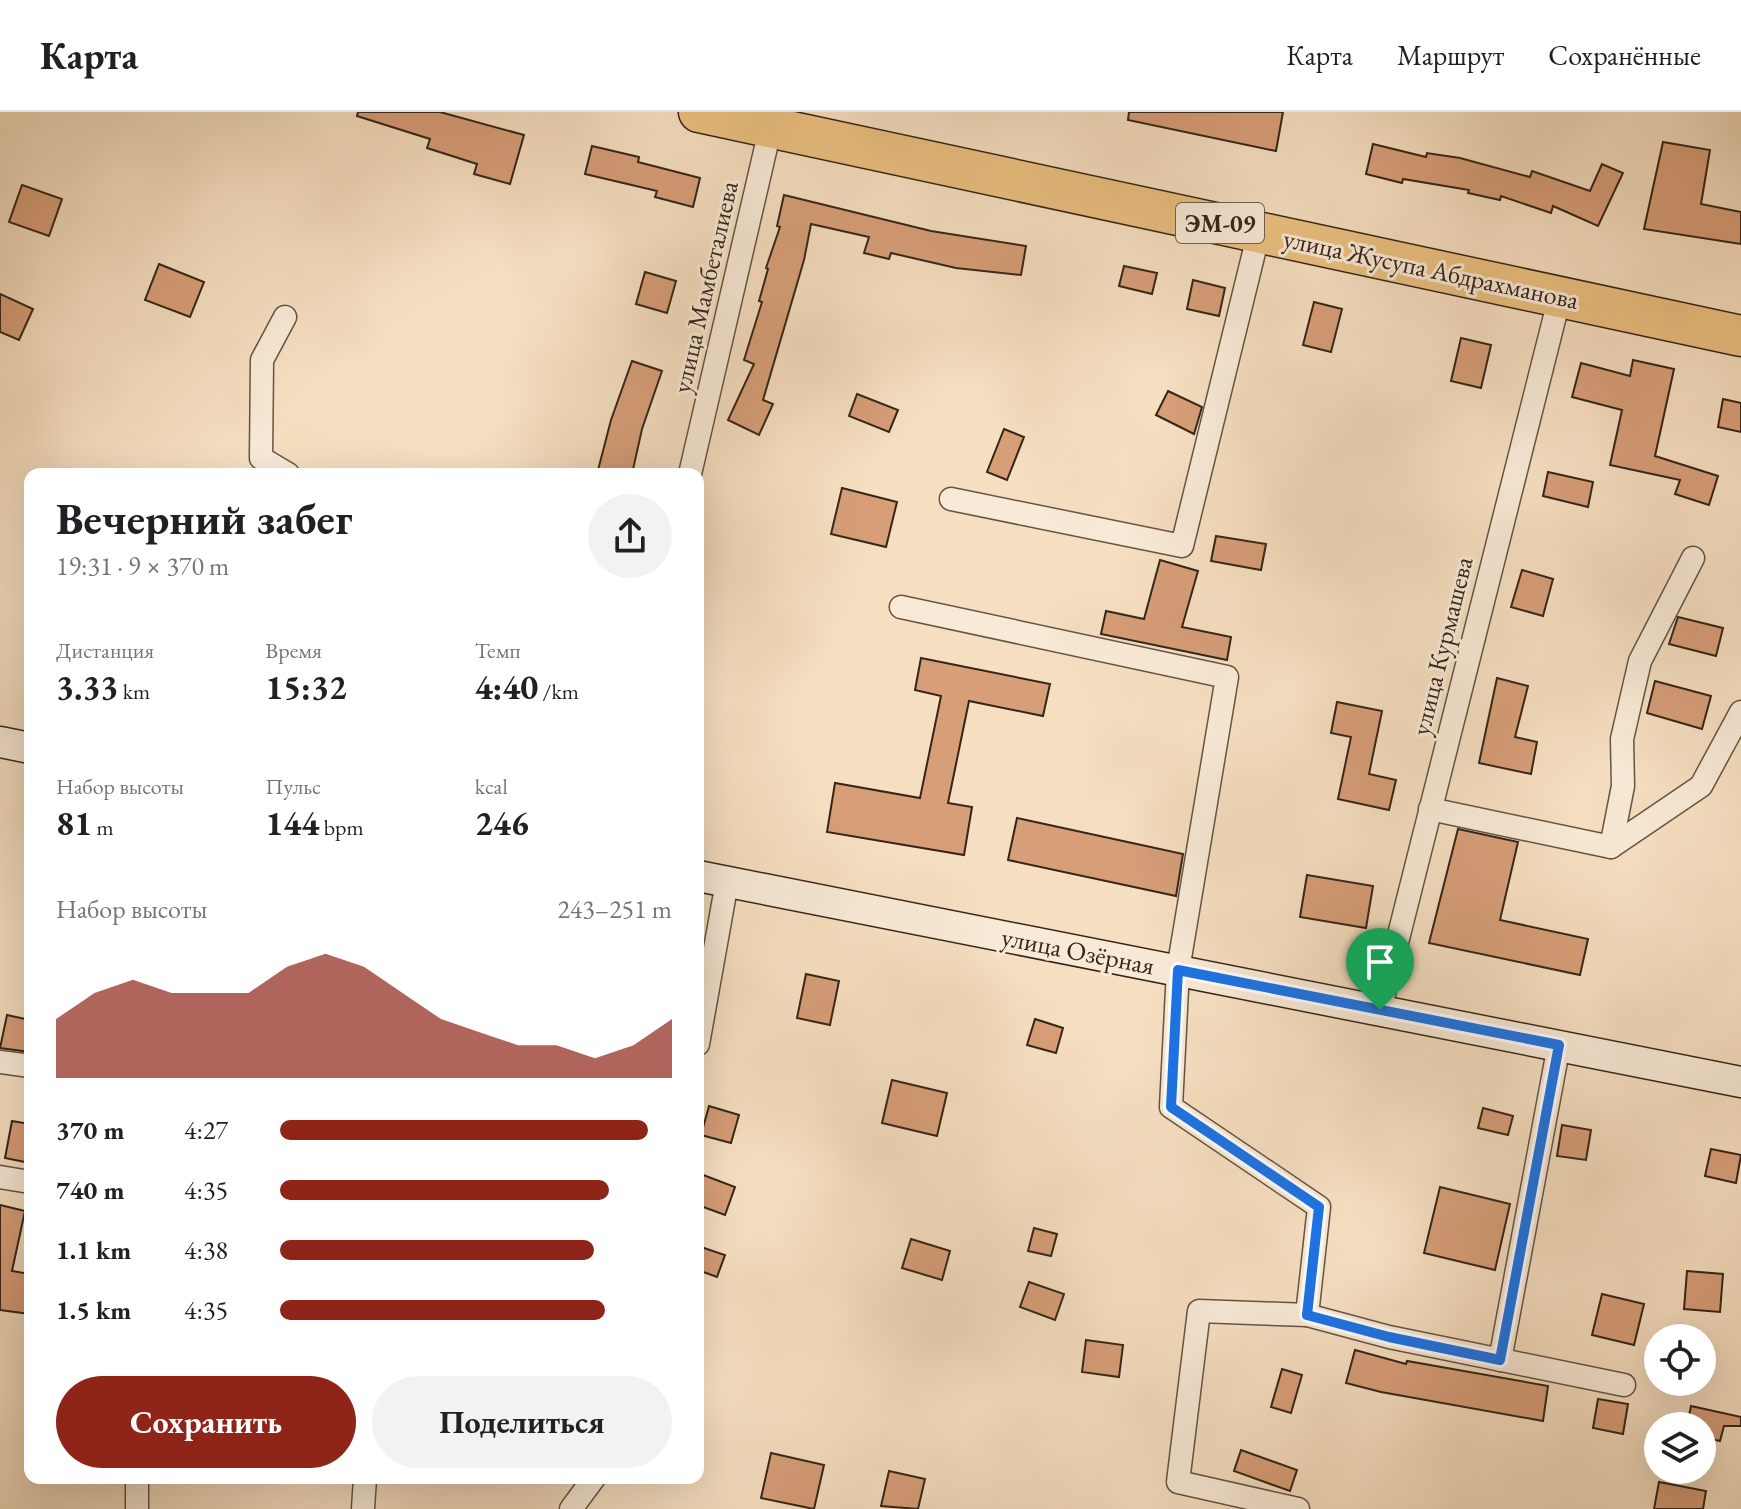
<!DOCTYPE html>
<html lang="ru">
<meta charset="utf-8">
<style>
body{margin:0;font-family:"EB Garamond",serif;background:#f2f2f2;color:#202124;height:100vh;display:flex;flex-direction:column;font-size:30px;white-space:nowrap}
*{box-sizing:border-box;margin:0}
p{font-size:26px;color:#757577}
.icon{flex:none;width:44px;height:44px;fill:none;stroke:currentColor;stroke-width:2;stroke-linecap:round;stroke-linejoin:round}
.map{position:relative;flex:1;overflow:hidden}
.panel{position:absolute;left:24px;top:356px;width:680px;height:1016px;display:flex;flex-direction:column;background:#fff;border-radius:16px;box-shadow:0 8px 32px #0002}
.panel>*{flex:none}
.fabs{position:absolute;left:1644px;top:1212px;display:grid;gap:16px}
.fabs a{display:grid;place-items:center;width:72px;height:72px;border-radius:50%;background:#fff;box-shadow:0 8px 32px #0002;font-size:40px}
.pin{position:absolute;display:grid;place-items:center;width:68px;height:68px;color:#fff;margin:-82px -34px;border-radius:50% 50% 50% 0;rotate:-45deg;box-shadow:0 0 8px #0007}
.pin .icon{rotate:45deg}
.round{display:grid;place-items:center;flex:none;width:84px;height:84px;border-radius:42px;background:#f2f2f2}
.summary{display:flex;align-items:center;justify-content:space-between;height:136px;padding:0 32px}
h1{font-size:44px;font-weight:700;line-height:60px}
.figures{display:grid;grid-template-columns:repeat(3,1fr);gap:12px;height:136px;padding:8px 32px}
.figures div{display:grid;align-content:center}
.figures b{font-size:34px;font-weight:700}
.figures small{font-size:22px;font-weight:400}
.figures p{font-size:22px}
.chart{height:224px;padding:16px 32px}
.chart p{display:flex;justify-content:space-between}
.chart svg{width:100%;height:144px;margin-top:8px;fill:#8f2418;opacity:.7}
.cta{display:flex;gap:16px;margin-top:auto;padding:16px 32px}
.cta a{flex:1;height:92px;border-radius:48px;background:#8f2418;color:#fff;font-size:32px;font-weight:700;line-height:92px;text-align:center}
.cta a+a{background:#f2f2f2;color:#202124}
ul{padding:0 32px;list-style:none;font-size:26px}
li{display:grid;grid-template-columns:128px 96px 1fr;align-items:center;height:60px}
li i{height:20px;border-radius:10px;background:#8f2418}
header{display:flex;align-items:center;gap:48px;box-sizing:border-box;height:112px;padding:0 40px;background:#fff;border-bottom:2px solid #e0e0e0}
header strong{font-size:38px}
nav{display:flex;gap:44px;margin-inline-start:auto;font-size:28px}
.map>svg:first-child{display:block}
</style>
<header>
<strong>Карта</strong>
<nav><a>Карта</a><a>Маршрут</a><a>Сохранённые</a></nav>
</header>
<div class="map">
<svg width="1741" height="1397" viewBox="0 0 1741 1397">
<rect width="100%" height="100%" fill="#f6dfc1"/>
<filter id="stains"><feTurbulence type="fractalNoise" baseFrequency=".0025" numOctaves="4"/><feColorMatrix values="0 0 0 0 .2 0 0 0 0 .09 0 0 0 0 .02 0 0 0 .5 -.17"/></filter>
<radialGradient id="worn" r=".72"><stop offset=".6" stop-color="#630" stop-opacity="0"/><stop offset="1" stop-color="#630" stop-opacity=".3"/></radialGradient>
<g fill="#d79e78" stroke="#35251a" stroke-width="2">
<polygon points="358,0 440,0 524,23 510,72 474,62 477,52 427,36 430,27 357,4"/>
<polygon points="1129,0 1283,0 1276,39 1128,8"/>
<polygon points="1663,30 1710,38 1701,92 1741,100 1741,132 1644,117"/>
<polygon points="1373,32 1426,45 1427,41 1460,46 1530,65 1532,59 1590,79 1602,52 1623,61 1598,114 1553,94 1551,101 1501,84 1500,88 1468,81 1469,78 1403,67 1402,71 1366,62"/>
<polygon points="592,34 639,45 638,50 700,66 693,95 655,85 657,79 585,62"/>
<polygon points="22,73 62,87 49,124 9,110"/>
<polygon points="784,83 931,119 1026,134 1021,163 956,156 891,141 889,147 864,141 869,125 811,112 804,148 763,288 773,292 759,323 728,308 754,252 744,248 762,190 759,189 768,157 766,156 780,115 777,114"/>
<polygon points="159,152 204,170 190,205 145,188"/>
<polygon points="1124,154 1157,161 1152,182 1119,174"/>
<polygon points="645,160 676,169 667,201 636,192"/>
<polygon points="1193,168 1225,176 1219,204 1187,197"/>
<polygon points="0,182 33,197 19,228 0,220"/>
<polygon points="1314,190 1342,197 1331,240 1303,233"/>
<polygon points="1461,226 1491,233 1481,276 1451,269"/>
<polygon points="1633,248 1674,257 1655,344 1718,364 1709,393 1675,382 1680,368 1610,353 1622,298 1572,285 1581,251 1630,264"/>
<polygon points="632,249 662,259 642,317 632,362 597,362 611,308"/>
<polygon points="1168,279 1202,295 1194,322 1156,303"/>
<polygon points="857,282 898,298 889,320 849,304"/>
<polygon points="1723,287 1741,291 1741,320 1718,315"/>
<polygon points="1004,317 1024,325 1007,368 987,360"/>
<polygon points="1548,360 1593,370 1588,395 1543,384"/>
<polygon points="842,376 897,390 886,435 831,422"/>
<polygon points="1216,424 1266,432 1261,458 1211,449"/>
<polygon points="1160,448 1198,459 1182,515 1231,525 1227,548 1101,522 1106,499 1144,507"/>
<polygon points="1522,458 1553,467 1543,504 1511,495"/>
<polygon points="1678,505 1723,516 1716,544 1669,532"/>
<polygon points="921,546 1050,572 1043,604 969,589 948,691 972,695 964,743 827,720 835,671 920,686 941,584 915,578"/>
<polygon points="1497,566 1528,574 1515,625 1537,630 1531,662 1479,651"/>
<polygon points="1655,569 1711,584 1702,617 1647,601"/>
<polygon points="1337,590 1382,599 1369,662 1396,668 1389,698 1338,687 1351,625 1331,621"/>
<polygon points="1017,706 1183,742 1176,784 1008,748"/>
<polygon points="1458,717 1518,730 1500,808 1588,827 1580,863 1429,831"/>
<polygon points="1307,763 1373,774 1366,816 1300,805"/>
<polygon points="806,862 839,869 830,913 797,906"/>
<polygon points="7,903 30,908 30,940 0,936"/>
<polygon points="1035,907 1063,916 1056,941 1027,933"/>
<polygon points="892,968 947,981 937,1024 882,1011"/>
<polygon points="709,994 739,1003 731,1031 701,1023"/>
<polygon points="1483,996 1513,1004 1508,1023 1478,1016"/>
<polygon points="12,1009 30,1012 30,1051 5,1046"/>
<polygon points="1562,1013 1591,1018 1586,1048 1557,1044"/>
<polygon points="1711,1037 1741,1043 1736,1071 1705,1064"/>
<polygon points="698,1061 735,1075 725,1103 698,1093"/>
<polygon points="1440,1075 1510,1092 1495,1158 1424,1141"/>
<polygon points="0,1093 25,1099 12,1159 30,1162 30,1202 0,1198"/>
<polygon points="1034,1116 1057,1122 1051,1144 1028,1139"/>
<polygon points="911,1127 950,1139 942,1168 902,1156"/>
<polygon points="698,1134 725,1143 717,1165 698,1158"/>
<polygon points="1687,1159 1723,1162 1720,1200 1684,1197"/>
<polygon points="1029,1170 1064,1182 1055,1208 1020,1195"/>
<polygon points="1602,1182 1644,1192 1634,1233 1592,1223"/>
<polygon points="1086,1228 1123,1233 1119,1265 1082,1260"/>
<polygon points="1355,1238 1406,1252 1407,1249 1548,1274 1543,1309 1381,1280 1346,1271"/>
<polygon points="1282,1257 1302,1263 1291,1301 1271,1295"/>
<polygon points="1598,1287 1628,1292 1623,1322 1593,1316"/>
<polygon points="1691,1294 1741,1305 1741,1314 1724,1314 1720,1329 1702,1325 1702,1314 1687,1314"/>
<polygon points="1241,1338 1297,1358 1290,1379 1234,1359"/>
<polygon points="771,1341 824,1353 814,1397 761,1386"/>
<polygon points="889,1359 925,1367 918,1397 881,1394"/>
<polygon points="1659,1370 1706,1379 1703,1397 1654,1397"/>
</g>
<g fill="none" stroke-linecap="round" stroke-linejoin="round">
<g stroke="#655444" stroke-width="25">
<g id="street">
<polyline points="285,205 262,248 261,346 288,362"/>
<polyline points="690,362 773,5"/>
<polyline points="951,387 1182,434 1259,120"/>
<polyline points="901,495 1227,565 1178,858 1171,995 1319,1095 1307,1203 1199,1199 1178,1370 1298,1397"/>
<polyline points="1430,697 1611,735 1623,674 1622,627 1640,549 1693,446"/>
<polyline points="1611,735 1701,674 1741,600"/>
<polyline points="1380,898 1560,184"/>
<polyline points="698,932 727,770"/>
<polyline points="0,950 30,954"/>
<polyline points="0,1065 30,1070"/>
<polyline points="1307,1203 1389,1225 1624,1273"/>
<polyline points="1500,1248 1559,933"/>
<polyline points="137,1397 137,1366"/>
<polyline points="363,1397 365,1366"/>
<polyline points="571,1397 594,1366"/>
</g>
</g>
<g stroke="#35251a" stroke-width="33">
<g id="secondary">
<polyline points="0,630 30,636"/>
<polyline points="698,764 1741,970"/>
</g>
</g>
<g stroke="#35251a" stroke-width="43">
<polyline id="highway" points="699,0 1741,224"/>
</g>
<use href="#street" stroke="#f9ead7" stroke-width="22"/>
<use href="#secondary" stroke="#f9ead7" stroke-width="30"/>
<use href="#highway" stroke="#ebc080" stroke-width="40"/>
</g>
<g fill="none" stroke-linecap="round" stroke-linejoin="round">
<g stroke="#fff" stroke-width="16">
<polygon id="route" points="1178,858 1559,933 1500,1248 1389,1225 1307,1203 1319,1095 1171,995"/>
</g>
<use href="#route" stroke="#1a73e8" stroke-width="10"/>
</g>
<g text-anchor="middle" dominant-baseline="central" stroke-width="6" stroke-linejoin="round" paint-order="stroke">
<rect fill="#f9ead7" stroke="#706053" stroke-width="2" x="1176" y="91" width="88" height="40" rx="6"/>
<g font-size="24" font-weight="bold" fill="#35251a">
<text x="1220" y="111">ЭМ-09</text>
</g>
<g font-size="26" fill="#35251a" stroke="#f9ead7">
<text transform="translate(1431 157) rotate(12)">улица Жусупа Абдрахманова</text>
<text transform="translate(705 175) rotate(-77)">улица Мамбеталиева</text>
<text transform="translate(1442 534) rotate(-76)">улица Курмашева</text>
<text transform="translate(1078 839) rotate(11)">улица Озёрная</text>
</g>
</g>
<rect width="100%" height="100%" filter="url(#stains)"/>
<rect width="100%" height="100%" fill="url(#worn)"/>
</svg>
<div class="fabs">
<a><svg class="icon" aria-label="locate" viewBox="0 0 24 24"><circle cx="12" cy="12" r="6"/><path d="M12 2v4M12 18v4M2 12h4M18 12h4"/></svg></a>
<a><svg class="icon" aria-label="layers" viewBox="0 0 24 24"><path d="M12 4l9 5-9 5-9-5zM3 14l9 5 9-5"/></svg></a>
</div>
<div class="pin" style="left:1380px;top:898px;background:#1e9e55"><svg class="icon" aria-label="arrive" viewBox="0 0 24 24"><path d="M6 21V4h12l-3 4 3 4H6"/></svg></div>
<section class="panel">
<div class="summary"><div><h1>Вечерний забег</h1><p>19:31 · 9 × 370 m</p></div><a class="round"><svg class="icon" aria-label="share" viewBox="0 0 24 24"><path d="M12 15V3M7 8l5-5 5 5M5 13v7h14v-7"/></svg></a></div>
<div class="figures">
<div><p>Дистанция</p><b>3.33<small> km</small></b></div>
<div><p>Время</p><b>15:32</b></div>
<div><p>Темп</p><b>4:40<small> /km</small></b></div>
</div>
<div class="figures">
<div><p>Набор высоты</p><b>81<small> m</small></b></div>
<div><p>Пульс</p><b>144<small> bpm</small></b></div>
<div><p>kcal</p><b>246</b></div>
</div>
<div class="chart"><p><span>Набор высоты</span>243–251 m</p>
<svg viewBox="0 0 160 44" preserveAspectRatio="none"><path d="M0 44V26L10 18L20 14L30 18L40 18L50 18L60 10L70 6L80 10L90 18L100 26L110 30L120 34L130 34L140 38L150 34L160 26V44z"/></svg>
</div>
<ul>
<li><b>370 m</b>4:27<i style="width:94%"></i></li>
<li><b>740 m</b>4:35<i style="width:84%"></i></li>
<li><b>1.1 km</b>4:38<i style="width:80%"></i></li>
<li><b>1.5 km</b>4:35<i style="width:83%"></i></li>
</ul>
<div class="cta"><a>Сохранить</a><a>Поделиться</a></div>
</section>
</div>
